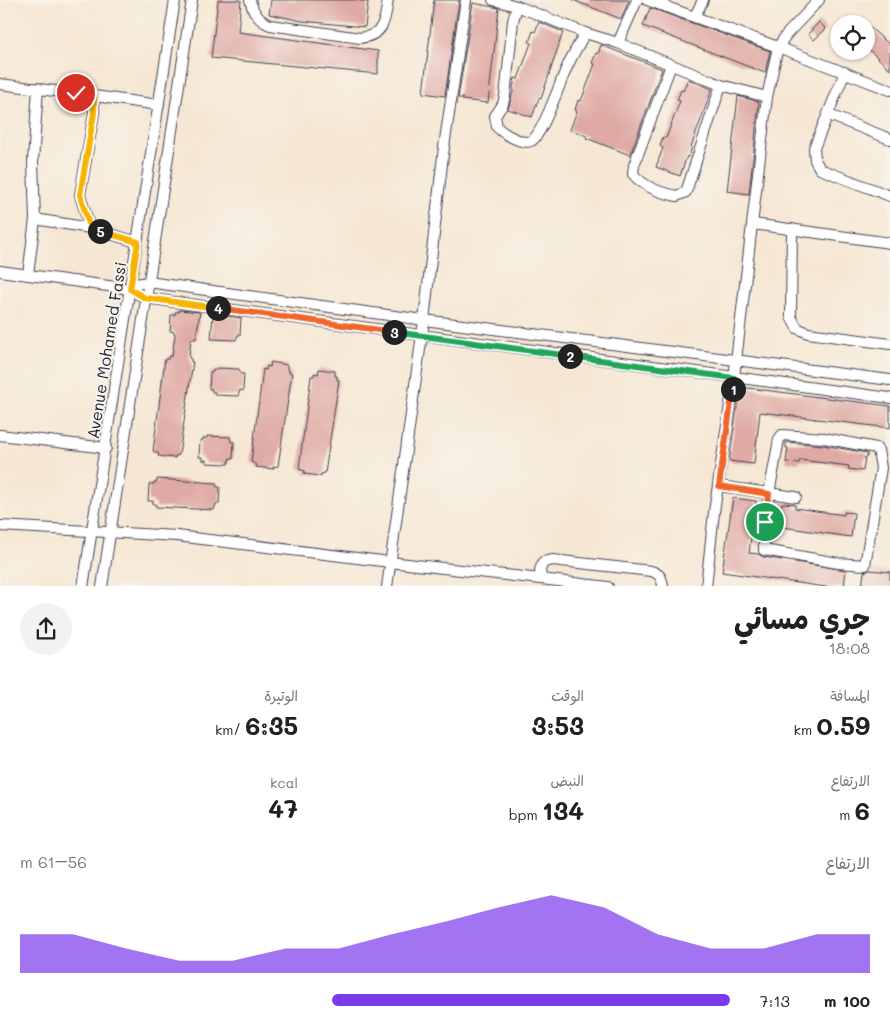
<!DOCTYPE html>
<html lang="ar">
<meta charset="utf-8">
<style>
body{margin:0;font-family:Mali,"Playpen Sans Arabic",sans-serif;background:#f2f2f2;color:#202124;direction:rtl;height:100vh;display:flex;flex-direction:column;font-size:19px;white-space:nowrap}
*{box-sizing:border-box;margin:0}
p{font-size:16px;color:#757577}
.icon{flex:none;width:28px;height:28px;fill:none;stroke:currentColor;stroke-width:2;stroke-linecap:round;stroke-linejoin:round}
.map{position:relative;height:586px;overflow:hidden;direction:ltr}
.panel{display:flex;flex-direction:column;background:#fff;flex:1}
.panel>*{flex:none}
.tools{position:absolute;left:830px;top:15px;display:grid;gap:10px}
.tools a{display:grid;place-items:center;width:45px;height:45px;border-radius:50%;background:#fff;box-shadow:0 1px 4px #0004;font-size:25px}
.pin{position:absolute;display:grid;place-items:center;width:42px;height:42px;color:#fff;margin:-21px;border:2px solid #fff;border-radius:50%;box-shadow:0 1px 5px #0007}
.km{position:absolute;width:25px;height:25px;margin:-12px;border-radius:50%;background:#222;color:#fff;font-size:14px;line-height:25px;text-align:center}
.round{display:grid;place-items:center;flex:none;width:52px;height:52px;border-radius:26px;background:#f2f2f2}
.headline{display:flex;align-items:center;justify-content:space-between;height:85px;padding:0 20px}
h1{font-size:28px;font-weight:700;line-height:38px}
.metrics{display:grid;grid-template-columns:repeat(3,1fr);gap:8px;height:85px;padding:5px 20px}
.metrics div{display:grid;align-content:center}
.metrics b{font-size:25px;font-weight:700}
.metrics small{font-size:14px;font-weight:400}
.metrics p{font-size:14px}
.chart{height:140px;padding:10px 20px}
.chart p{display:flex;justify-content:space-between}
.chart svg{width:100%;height:90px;margin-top:5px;fill:#7c3aed;opacity:.7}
ul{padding:0 20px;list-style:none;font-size:16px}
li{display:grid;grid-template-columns:80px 60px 1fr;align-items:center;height:38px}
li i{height:12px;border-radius:6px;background:#7c3aed}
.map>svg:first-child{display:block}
</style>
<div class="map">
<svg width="890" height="587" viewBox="0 0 890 587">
<rect width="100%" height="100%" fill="#f7f3e8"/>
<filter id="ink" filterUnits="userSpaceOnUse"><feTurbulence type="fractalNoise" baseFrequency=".02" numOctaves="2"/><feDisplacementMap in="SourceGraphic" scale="10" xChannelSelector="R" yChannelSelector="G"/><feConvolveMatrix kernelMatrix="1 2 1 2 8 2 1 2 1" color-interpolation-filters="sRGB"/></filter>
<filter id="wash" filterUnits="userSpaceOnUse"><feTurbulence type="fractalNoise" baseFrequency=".0096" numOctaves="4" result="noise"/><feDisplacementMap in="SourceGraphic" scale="20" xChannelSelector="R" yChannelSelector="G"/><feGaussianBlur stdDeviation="1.12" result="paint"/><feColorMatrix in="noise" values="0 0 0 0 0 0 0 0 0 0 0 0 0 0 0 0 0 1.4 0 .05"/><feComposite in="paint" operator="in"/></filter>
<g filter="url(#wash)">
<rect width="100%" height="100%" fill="#f6e7d4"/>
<g id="blocks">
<g fill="#dfa9a4">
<polygon points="218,0 241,0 238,32 378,51 378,74 211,58"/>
<polygon points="271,0 356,0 368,2 365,27 302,21 269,14"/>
<polygon points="434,0 459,0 445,96 423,93"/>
<polygon points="573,0 629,0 621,19"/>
<polygon points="473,3 499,8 488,103 462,100 463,98 458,98"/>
<polygon points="650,8 770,51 765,73 643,26"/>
<polygon points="539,22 563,32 541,99 539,98 532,117 508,109 514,89 513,88 515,78 518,79 531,43 529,42 533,31 535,32"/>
<polygon points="819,22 826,29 814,40 808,34"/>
<polygon points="866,24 890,45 890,69 866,47"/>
<polygon points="601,45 662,69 630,155 586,138 587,136 570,130 577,111 575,110 578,100 581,101 595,64 592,63 596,53 598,54"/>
<polygon points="688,79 712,89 691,147 692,147 689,157 687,156 680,176 656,167 663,148 660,146 663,137 666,138 680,101 677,100 681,90 683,91"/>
<polygon points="738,96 759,102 749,194 727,191"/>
<polygon points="179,310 200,312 196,339 191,339 189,358 191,359 191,362 193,362 179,455 175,456 175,458 158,456 159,454 153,451 165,359 168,359 169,356 172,356 175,335 174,332 170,331 171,315 175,315 175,312 179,312"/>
<polygon points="213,314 241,318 240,335 238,335 236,340 211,339"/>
<polygon points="271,362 287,365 287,369 289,370 289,373 292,373 278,466 273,467 273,469 256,467 257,465 251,462 263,369 266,370 267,366 270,367"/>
<polygon points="217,368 239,369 241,374 244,374 243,391 240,390 238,396 215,395 215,392 212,392 212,389 209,389 210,372 213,372 213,370 217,370"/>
<polygon points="319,369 335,371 335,376 337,376 337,380 339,380 325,473 321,474 321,476 304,474 305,471 299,469 311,376 314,376 314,373 318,374"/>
<polygon points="740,387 890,406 890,428 760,412 754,464 729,461"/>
<polygon points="207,436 230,437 231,442 234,442 233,459 230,458 228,464 206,463 206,460 202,460 202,457 199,457 200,440 203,440 203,438 207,438"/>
<polygon points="786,442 823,445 867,453 867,457 865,457 863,471 848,469 849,466 800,460 799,463 786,462 788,448 786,448"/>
<polygon points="157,479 216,483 217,487 220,487 219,504 216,504 214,510 156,507 156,504 153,504 153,501 148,501 149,484 154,484 154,482 157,482"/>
<polygon points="733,498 756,501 749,553 758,554 763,557 846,570 844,587 826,587 722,572"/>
<polygon points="782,503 795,504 795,508 844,515 844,512 854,513 851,537 776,526"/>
<polygon points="870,570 890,572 890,587 862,587 864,572"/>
</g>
</g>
</g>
<g filter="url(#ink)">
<use href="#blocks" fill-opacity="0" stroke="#424052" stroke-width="1"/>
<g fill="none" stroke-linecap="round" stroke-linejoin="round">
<g stroke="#424052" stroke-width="12">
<g id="street">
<path d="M250,0C253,12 258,20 270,25L360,38C384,35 385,21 388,0"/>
<polyline points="493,0 517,6 585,33 618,43 637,0"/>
<polyline points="647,0 778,47 890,90"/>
<path d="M517,6L513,21L505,96L503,104L495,116L497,127C502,133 523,145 531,141C543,135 561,79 568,65C573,54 579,44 585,33"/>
<polyline points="695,16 703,0"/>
<polyline points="618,43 721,85 767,97"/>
<path d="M671,65L634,165L633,174C643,186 661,193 677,196L686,192L721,85"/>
<polyline points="845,72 814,148 815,160 820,169 890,196"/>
<polyline points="0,84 94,96 94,113 80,195 90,228 137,242"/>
<polyline points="94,96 159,105"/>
<polyline points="829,115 890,139"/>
<polyline points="35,219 90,228"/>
<polyline points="753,224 890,243"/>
<polyline points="792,229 791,317 797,328 808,333 890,344"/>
<polyline points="0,271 130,289 145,298 890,398"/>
<polyline points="28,275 35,219 33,162 38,88"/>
<polyline points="130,289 136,284 148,282 424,320 890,380"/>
<polyline points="0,435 106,448"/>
<path d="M782,435L824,438L876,448L878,450L881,468L865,565L838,563L764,550C763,513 773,476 779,439Z"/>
<polyline points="719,486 796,497"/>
<polyline points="0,526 177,536 390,562 541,579"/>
<polyline points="83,587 175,0"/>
<polyline points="102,587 192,0"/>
<polyline points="387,587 424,320 444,147 466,0"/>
<path d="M608,587L541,579L540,570L543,562L553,560L651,571C660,574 662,577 663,587"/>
<polyline points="706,587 714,512 734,378 767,97 778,47 786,35 819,0"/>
</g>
</g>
<use href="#street" stroke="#fff" stroke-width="10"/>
</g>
</g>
<g fill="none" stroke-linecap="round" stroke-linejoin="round" filter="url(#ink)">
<g stroke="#fff" stroke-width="10">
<polyline id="split-1" points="733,389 719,486 769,494 765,522"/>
</g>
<g stroke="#fff" stroke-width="10">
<polyline id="split-2" points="570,356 734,378 733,389"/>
</g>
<g stroke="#fff" stroke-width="10">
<polyline id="split-3" points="394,332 570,356"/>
</g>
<g stroke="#fff" stroke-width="10">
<polyline id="split-4" points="218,308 394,332"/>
</g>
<g stroke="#fff" stroke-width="10">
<polyline id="split-5" points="100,231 138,242 130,289 145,298 218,308"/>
</g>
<g stroke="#fff" stroke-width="10">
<polyline id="split-6" points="76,93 94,96 94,113 80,195 90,228 100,231"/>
</g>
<use href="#split-1" stroke="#f0652b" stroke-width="6"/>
<use href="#split-2" stroke="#22a559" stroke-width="6"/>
<use href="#split-3" stroke="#22a559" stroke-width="6"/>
<use href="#split-4" stroke="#f0652b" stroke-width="6"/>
<use href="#split-5" stroke="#f5b400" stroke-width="6"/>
<use href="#split-6" stroke="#f5b400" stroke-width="6"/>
</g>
<g text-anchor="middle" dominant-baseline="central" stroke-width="4" stroke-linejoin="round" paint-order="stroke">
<g font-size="16" fill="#22223b" stroke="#f7f3e8">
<text transform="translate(106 350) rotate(-81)">Avenue Mohamed Fassi</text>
</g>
</g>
</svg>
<div class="tools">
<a><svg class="icon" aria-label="locate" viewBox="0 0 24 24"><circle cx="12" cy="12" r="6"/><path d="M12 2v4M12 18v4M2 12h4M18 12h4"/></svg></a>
</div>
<div class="pin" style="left:765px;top:522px;background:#1e9e55"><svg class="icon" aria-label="arrive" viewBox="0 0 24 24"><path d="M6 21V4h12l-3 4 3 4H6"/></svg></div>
<div class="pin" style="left:76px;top:93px;background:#d93025"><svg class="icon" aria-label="check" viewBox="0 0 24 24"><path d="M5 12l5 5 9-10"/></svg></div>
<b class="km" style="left:733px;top:389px">1</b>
<b class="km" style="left:570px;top:356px">2</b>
<b class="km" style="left:394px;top:332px">3</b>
<b class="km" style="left:218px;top:308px">4</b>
<b class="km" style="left:100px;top:231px">5</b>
</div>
<section class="panel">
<div class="headline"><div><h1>جري مسائي</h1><p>18:08</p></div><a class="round"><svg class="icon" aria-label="share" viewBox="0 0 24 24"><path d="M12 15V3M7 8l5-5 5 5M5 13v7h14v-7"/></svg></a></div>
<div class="metrics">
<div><p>المسافة</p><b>0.59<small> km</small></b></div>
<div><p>الوقت</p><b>3:53</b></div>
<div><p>الوتيرة</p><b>6:35<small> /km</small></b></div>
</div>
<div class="metrics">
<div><p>الارتفاع</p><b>6<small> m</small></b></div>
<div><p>النبض</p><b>134<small> bpm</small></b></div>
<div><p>kcal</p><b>47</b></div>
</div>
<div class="chart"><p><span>الارتفاع</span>56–61 m</p>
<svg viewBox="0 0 160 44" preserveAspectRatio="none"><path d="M0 44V25L10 25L20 32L30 38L40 38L50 32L60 32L70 25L80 19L90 12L100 6L110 12L120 25L130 32L140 32L150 25L160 25V44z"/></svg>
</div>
<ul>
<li><b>100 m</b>7:13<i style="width:56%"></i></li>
</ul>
</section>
